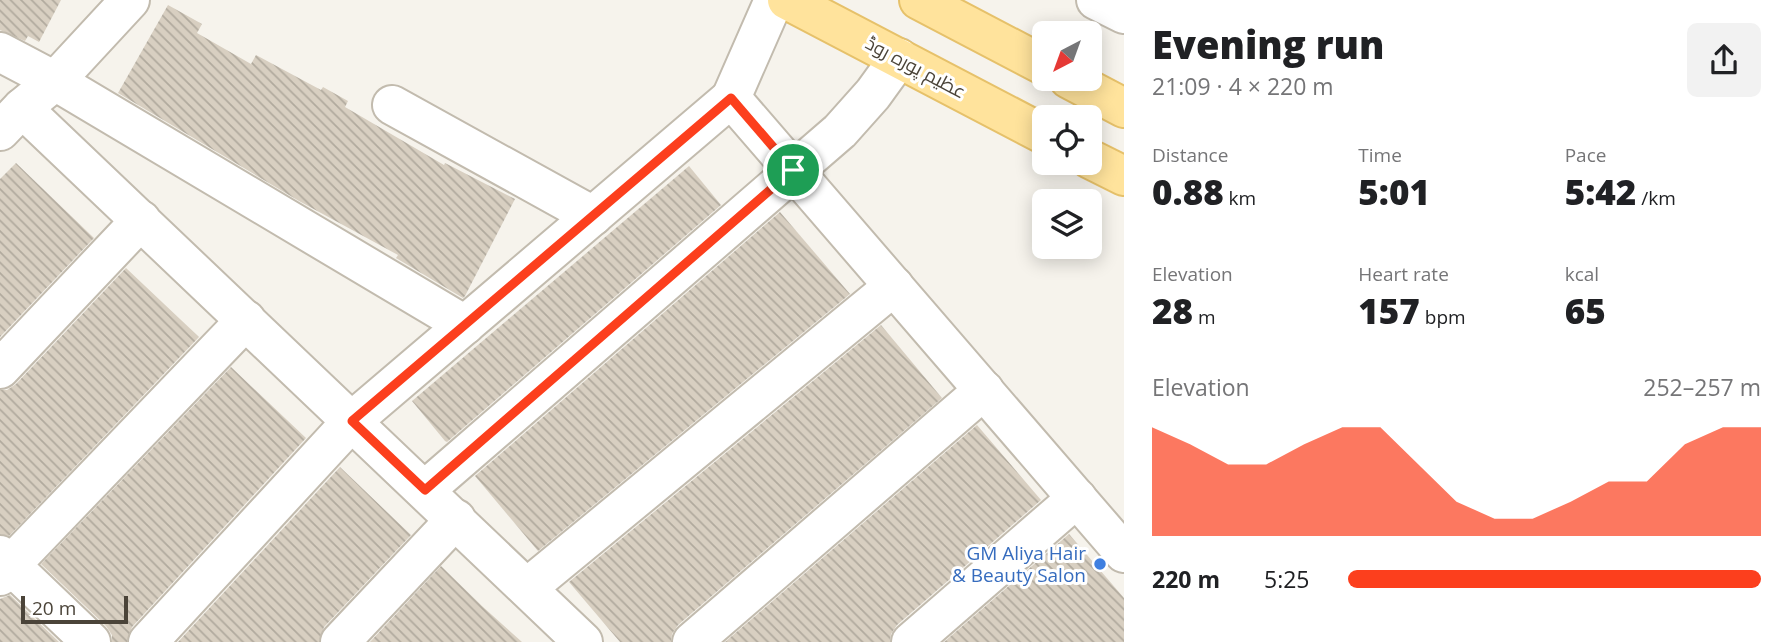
<!DOCTYPE html>
<meta charset="utf-8">
<style>
body{margin:0;font-family:"Open Sans",Cairo,sans-serif;background:#f2f2f2;color:#202124;height:100vh;display:flex;flex-direction:column;font-size:26px;white-space:nowrap}
*{box-sizing:border-box;margin:0}
p{font-size:23px;color:#757577}
.icon{flex:none;width:38px;height:38px;fill:none;stroke:currentColor;stroke-width:2;stroke-linecap:round;stroke-linejoin:round}
.map{position:relative;flex:1;overflow:hidden}
.sheet{display:flex;flex-direction:column;background:#fff;width:665px}
.sheet>*{flex:none}
.needle{width:46px;rotate:221deg}
.fabs{position:absolute;left:1032px;top:21px;display:grid;gap:14px}
.fabs a{display:grid;place-items:center;width:70px;height:70px;border-radius:10px;background:#fff;box-shadow:0 4px 18px #0003;font-size:35px}
.scale{position:absolute;left:21px;bottom:18px;width:107px;box-sizing:border-box;padding-left:7px;border:4px solid #4b4439;border-top:0;font-size:19px;line-height:24px;white-space:nowrap;color:#4b4439;-webkit-text-stroke:5px #fff;paint-order:stroke}
.pin{position:absolute;display:grid;place-items:center;width:60px;height:60px;color:#fff;margin:-30px;border:4px solid #fff;border-radius:50%;box-shadow:0 2px 7px #0007}
.round{display:grid;place-items:center;flex:none;width:74px;height:74px;border-radius:10px;background:#f2f2f2}
.head{display:flex;align-items:center;justify-content:space-between;height:119px;padding:0 28px}
h1{font-size:38px;font-weight:800;line-height:52px}
.stats{display:grid;grid-template-columns:repeat(3,1fr);gap:10px;height:119px;padding:7px 28px}
.stats div{display:grid;align-content:center}
.stats b{font-size:35px;font-weight:800}
.stats small{font-size:19px;font-weight:400}
.stats p{font-size:19px}
.chart{height:196px;padding:14px 28px}
.chart p{display:flex;justify-content:space-between}
.chart svg{width:100%;height:126px;margin-top:7px;fill:#fc3f1d;opacity:.7}
ul{padding:0 28px;list-style:none;font-size:23px}
li{display:grid;grid-template-columns:112px 84px 1fr;align-items:center;height:52px}
li i{height:18px;border-radius:9px;background:#fc3f1d}
main{display:flex;flex:1;min-height:0}
.map>svg:first-child{display:block}
</style>
<main>
<div class="map">
<svg width="1124" height="642" viewBox="0 0 1124 642">
<defs>
<pattern id="building-back-hatch" width="6" height="6" patternUnits="userSpaceOnUse" patternTransform="scale(1.75)"><rect width="6" height="6" fill="#d8cfc1"/><path d="M-1 5l2 2M0 0l6 6M5-1l2 2" fill="none" stroke="#b1aa9e"/></pattern>
</defs>
<rect width="100%" height="100%" fill="#f6f3ec"/>
<g fill="url(#building-back-hatch)">
<polygon points="0,0 61,0 39,42 28,36 25,41 0,30"/>
<polygon points="168,5 202,24 197,33 251,64 256,55 321,90 323,87 348,101 345,107 444,165 445,163 515,199 465,296 463,298 396,258 398,255 299,201 118,93"/>
<polygon points="16,163 94,238 0,337 0,179"/>
<polygon points="689,166 721,205 447,442 445,441 412,401"/>
<polygon points="780,212 850,294 538,551 475,476"/>
<polygon points="126,268 199,337 9,536 0,534 0,390 7,390 16,384"/>
<polygon points="881,325 942,398 678,625 672,634 671,642 620,642 569,582"/>
<polygon points="231,367 306,438 132,627 127,642 112,642 112,635 106,626 41,564"/>
<polygon points="977,425 1041,500 897,625 891,634 890,642 725,642"/>
<polygon points="340,467 411,535 324,627 319,642 178,642"/>
<polygon points="1069,534 1124,598 1124,642 944,642"/>
<polygon points="441,566 482,606 522,642 370,642"/>
<polygon points="10,595 59,642 0,642 0,599"/>
</g>
<g fill="none" stroke-linecap="round" stroke-linejoin="round">
<g stroke="#c2bbae" stroke-width="42">
<g id="minor">
<polyline points="774,0 731,98 1124,553"/>
<polyline points="1096,0 1124,14"/>
<polyline points="0,52 55,81 465,325"/>
<polyline points="392,105 593,216"/>
<polyline points="22,108 583,642"/>
<polyline points="0,131 22,108 55,81 130,0"/>
<polyline points="0,369 141,220"/>
<polyline points="425,490 840,131 873,94 899,58"/>
<polyline points="0,555 91,642"/>
<polyline points="0,576 246,320"/>
<polyline points="527,588 894,286"/>
<polyline points="148,642 352,421 731,98"/>
<polyline points="340,642 456,519"/>
<polyline points="692,642 984,390"/>
<polyline points="911,642 1077,498"/>
</g>
</g>
<g stroke="#e6c16a" stroke-width="42">
<g id="major">
<polyline points="787,0 1045,135"/>
<polyline points="919,0 1045,66"/>
<polyline points="1069,79 1124,108"/>
<polyline points="1090,159 1124,176"/>
</g>
</g>
<use href="#minor" stroke="#fff" stroke-width="38"/>
<use href="#major" stroke="#ffe39c" stroke-width="38"/>
</g>
<g fill="none" stroke-linecap="round" stroke-linejoin="round">
<g stroke="#fff" stroke-width="14">
<polygon id="route" points="731,98 793,170 425,490 352,421"/>
</g>
<use href="#route" stroke="#fc3f1d" stroke-width="9"/>
</g>
<circle fill="#3f7fe0" stroke="#fff" stroke-width="2.5" cx="1100" cy="564" r="7"/>
<g text-anchor="middle" dominant-baseline="central" stroke-width="6" stroke-linejoin="round" paint-order="stroke">
<g font-size="19" fill="#4b4439" stroke="#fff">
<text transform="translate(916 67) rotate(28)">عظیم پورہ روڈ</text>
</g>
<g font-size="19" fill="#366cbe" stroke="#fff" text-anchor="end">
<text x="1086" y="553">GM Aliya Hair<tspan x="1086" dy="22">&amp; Beauty Salon</tspan></text>
</g>
</g>
</svg>
<div class="fabs">
<a><svg class="needle" viewBox="-14 -14 28 28"><path d="M0-13l5 13h-10z" fill="#e53935"/><path d="M0 13l5-13h-10z" fill="#757577"/></svg></a>
<a><svg class="icon" aria-label="locate" viewBox="0 0 24 24"><circle cx="12" cy="12" r="6"/><path d="M12 2v4M12 18v4M2 12h4M18 12h4"/></svg></a>
<a><svg class="icon" aria-label="layers" viewBox="0 0 24 24"><path d="M12 4l9 5-9 5-9-5zM3 14l9 5 9-5"/></svg></a>
</div>
<div class="scale">20 m</div>
<div class="pin" style="left:793px;top:170px;background:#1e9e55"><svg class="icon" aria-label="arrive" viewBox="0 0 24 24"><path d="M6 21V4h12l-3 4 3 4H6"/></svg></div>
</div>
<section class="sheet">
<div class="head"><div><h1>Evening run</h1><p>21:09 · 4 × 220 m</p></div><a class="round"><svg class="icon" aria-label="share" viewBox="0 0 24 24"><path d="M12 15V3M7 8l5-5 5 5M5 13v7h14v-7"/></svg></a></div>
<div class="stats">
<div><p>Distance</p><b>0.88<small> km</small></b></div>
<div><p>Time</p><b>5:01</b></div>
<div><p>Pace</p><b>5:42<small> /km</small></b></div>
</div>
<div class="stats">
<div><p>Elevation</p><b>28<small> m</small></b></div>
<div><p>Heart rate</p><b>157<small> bpm</small></b></div>
<div><p>kcal</p><b>65</b></div>
</div>
<div class="chart"><p><span>Elevation</span>252–257 m</p>
<svg viewBox="0 0 160 44" preserveAspectRatio="none"><path d="M0 44V6L10 12L20 19L30 19L40 12L50 6L60 6L70 19L80 32L90 38L100 38L110 32L120 25L130 25L140 12L150 6L160 6V44z"/></svg>
</div>
<ul>
<li><b>220 m</b>5:25<i style="width:100%"></i></li>
</ul>
</section>
</main>
